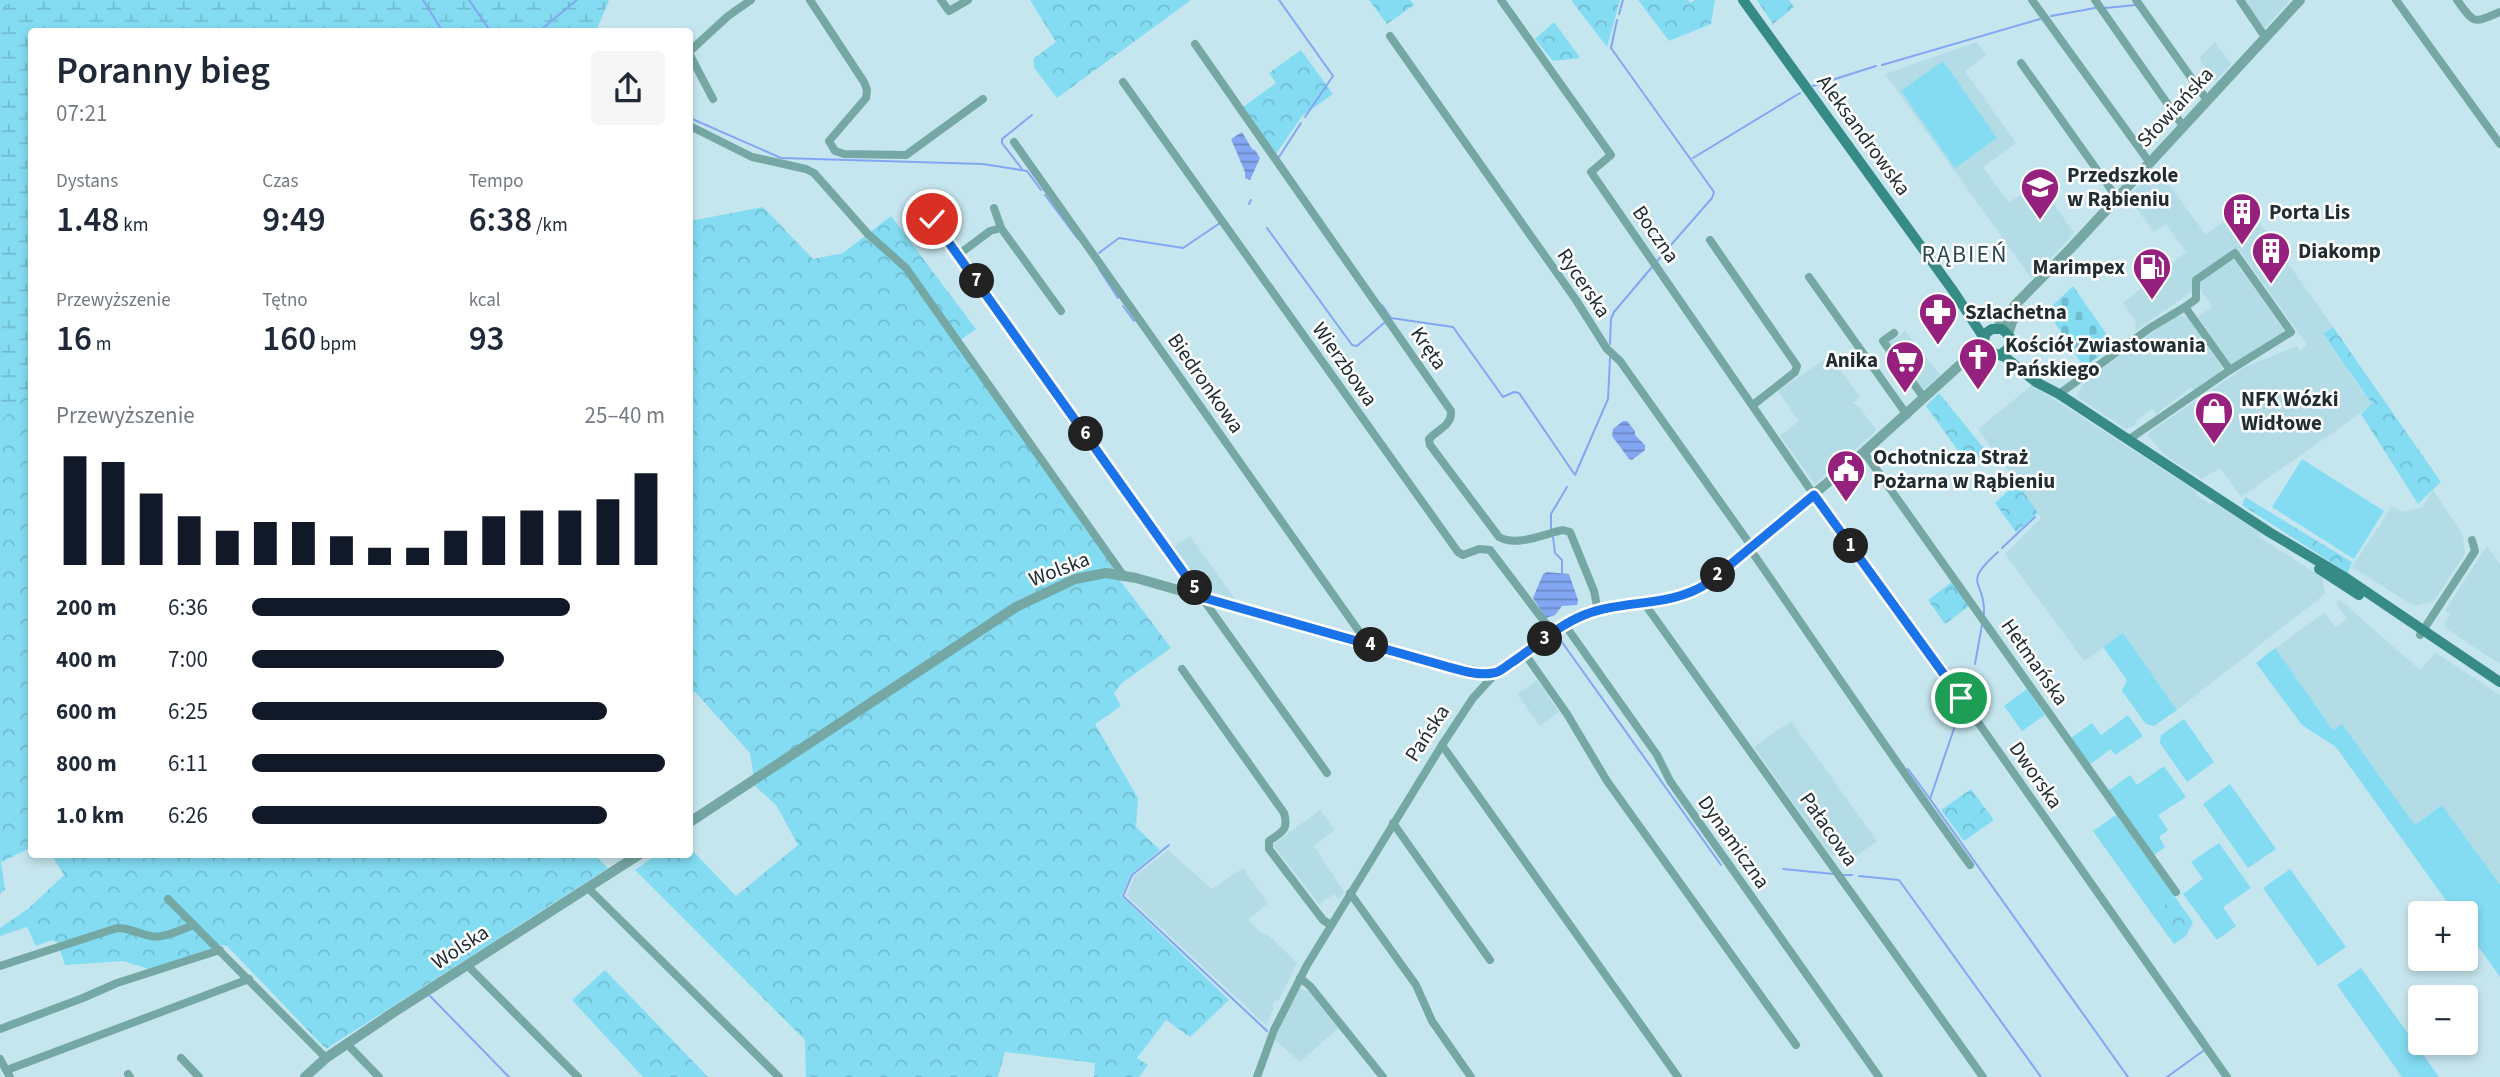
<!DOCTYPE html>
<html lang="pl">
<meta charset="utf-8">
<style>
body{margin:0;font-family:"Source Sans 3",sans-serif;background:#f6f6f7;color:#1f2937;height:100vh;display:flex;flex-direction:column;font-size:26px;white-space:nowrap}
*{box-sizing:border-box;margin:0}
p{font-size:23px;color:#747a83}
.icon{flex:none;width:38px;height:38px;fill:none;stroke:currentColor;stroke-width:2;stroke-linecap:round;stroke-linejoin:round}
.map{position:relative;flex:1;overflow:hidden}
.sheet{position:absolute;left:28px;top:28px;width:665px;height:830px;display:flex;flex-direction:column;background:#fff;border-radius:7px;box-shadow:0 4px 10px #0003}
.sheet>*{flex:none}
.buttons{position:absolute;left:2408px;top:901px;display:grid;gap:14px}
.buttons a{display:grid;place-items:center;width:70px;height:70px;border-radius:7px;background:#fff;box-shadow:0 4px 10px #0003;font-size:35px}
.pin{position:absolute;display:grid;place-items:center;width:60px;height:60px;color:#fff;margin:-30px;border:4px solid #fff;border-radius:50%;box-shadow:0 2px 7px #0007}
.km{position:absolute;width:35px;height:35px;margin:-18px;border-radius:50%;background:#222;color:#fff;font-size:19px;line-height:35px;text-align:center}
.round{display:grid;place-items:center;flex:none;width:74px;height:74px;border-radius:7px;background:#f6f6f7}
.summary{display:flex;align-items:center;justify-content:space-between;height:119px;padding:0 28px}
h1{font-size:38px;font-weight:600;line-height:52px}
.metrics{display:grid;grid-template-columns:repeat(3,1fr);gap:10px;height:119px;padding:7px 28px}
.metrics div{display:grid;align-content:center}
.metrics b{font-size:35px;font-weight:600}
.metrics small{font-size:19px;font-weight:400}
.metrics p{font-size:19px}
.chart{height:196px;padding:14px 28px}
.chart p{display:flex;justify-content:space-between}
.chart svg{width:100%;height:126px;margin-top:7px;stroke:#111827;stroke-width:6}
ul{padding:0 28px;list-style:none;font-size:23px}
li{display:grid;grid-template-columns:112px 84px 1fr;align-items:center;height:52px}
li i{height:18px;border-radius:9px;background:#111827}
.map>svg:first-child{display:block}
</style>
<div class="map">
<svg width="2500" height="1077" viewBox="0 0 2500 1077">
<defs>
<pattern id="forest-crowns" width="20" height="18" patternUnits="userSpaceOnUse" patternTransform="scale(1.75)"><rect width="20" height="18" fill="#83dcf2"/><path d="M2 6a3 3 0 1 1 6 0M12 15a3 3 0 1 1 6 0" fill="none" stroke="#71bdd0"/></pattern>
<pattern id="wetland-marsh" width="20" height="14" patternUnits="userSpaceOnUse" patternTransform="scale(1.75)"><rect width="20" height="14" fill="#83dcf2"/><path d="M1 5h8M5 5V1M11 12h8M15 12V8" fill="none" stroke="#71bdd0"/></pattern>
<pattern id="cemetery-stones" width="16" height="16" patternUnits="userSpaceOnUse" patternTransform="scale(1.75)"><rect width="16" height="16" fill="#83dcf2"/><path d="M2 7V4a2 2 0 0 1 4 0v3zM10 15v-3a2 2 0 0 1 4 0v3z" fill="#71bdd0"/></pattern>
<pattern id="water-rules" width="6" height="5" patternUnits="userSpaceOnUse" patternTransform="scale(1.75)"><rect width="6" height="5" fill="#83a6f3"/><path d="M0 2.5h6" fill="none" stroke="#6b88c5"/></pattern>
</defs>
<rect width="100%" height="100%" fill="#c6e6ef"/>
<g fill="#b3dce7">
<polygon points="2244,0 2290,0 2264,29"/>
<polygon points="1977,42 1986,55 1965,71 2016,143 1983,167 2009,203 2028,189 2035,196 2044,190 2074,233 2032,279 1885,74"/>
<polygon points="2215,42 2231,64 2215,81 2201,62 2200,57"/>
<polygon points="2156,167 2206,235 2246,204 2333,327 2323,335 2372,405 2241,497 2220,468 2202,479 2163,454 2147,434 2245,367 2297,346 2300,351 2307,345 2238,248 2193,278 2193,291 2135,331 2136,322 2123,303 2186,252 2166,224 2154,232 2128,197"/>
<polygon points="2231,260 2235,261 2283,329 2284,334 2232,365 2198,317 2212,307 2198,285 2199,281"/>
<polygon points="2177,315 2187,317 2222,367 2220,372 2194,390 2190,388 2156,414 2152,409 2135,421 2137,424 2126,429 2076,396 2086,380"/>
<polygon points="1905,331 1940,375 1922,391 1888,343"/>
<polygon points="1830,356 1860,397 1853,403 1859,407 1875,428 1875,432 1815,484 1780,436 1799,421 1778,391"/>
<polygon points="2032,385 2196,491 2197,496 2210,504 2215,503 2262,534 2259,537 2322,577 2325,594 2177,710 2123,633 2084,661 2005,554 2041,518 1978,429"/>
<polygon points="2433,490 2463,535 2465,554 2433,602 2414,606 2352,567 2392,506 2403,512 2422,507"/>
<polygon points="1190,536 1235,599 1204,590 1173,547"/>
<polygon points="2487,546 2500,564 2500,664 2445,628 2444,624 2450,614 2445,611"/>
<polygon points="2340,600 2420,670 2436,653 2500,695 2500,886 2442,805 2415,825 2342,724 2333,730 2275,648 2324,613 2336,627 2347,619 2336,604"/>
<polygon points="1537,680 1559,712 1540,726 1517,694"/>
<polygon points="1791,721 1877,841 1852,859 1830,855 1754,747"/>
<polygon points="1320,810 1335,830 1314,846 1344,892 1339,900 1334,894 1319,904 1273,845"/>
<polygon points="1168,850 1212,889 1243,868 1268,903 1248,920 1262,933 1267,934 1297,963 1278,1001 1275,1001 1272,1006 1274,1008 1266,1025 1127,896 1134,877"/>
<polygon points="1299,989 1309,991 1338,1028 1300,1062 1274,1039"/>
</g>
<g fill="#83dcf2">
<polygon points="1943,61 1997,138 1955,168 1901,91"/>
<polygon points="2302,459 2384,511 2354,559 2272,507"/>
<polygon points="2123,633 2177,710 2154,726 2146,724 2122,691 2127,680 2103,647"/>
<polygon points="2275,648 2333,730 2342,724 2415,825 2442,805 2500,885 2500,977 2466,929 2466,914 2455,913 2336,747 2302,725 2256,663"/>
<polygon points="2027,689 2045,715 2022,731 2004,706"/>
<polygon points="2128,715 2143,736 2115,755 2111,749 2089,765 2071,738 2092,723 2101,735"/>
<polygon points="2184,719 2214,762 2187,782 2160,743 2161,735"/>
<polygon points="2164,766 2186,797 2158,815 2168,830 2159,837 2165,847 2154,855 2108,791 2130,775 2137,785"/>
<polygon points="2230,784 2276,849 2248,868 2203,804"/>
<polygon points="2116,815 2175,897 2152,914 2093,831"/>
<polygon points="2219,843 2251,888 2223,907 2236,926 2217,940 2183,894 2203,879 2191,862"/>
<polygon points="2290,869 2346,947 2318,966 2263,888"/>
<polygon points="2361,968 2439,1077 2402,1077 2337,985"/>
</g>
<g fill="url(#forest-crowns)">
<polygon points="0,0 594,0 592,32 32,32 32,847 1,862 5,889 0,894"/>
<polygon points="1030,0 1191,0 1057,98 1035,69 1033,59 1056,42"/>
<polygon points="1369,0 1410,0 1414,5 1387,24"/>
<polygon points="1571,0 1620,0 1607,47"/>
<polygon points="1638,0 1688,0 1690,3 1695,0 1715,0 1711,24 1669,41"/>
<polygon points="1757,0 1789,0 1794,7 1773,24"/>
<polygon points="1554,22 1579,56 1580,58 1553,61 1535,39"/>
<polygon points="1301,50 1333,94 1302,116 1276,154 1243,107 1276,83 1269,73"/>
<polygon points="763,207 813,259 843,253 891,216 976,329 956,343 1110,563 1119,579 1171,648 1123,682 1114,693 1121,706 1095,724 1138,798 1136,827 1160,850 1131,874 1121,896 1229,1000 1190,1037 1166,1020 1137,1058 1148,1065 1139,1077 1094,1077 1095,1063 1005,1052 998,1077 806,1077 805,1040 635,870 658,854 690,854 690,848 736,896 798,845 776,805 755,786 750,753 696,693 690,690 690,221"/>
<polygon points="2333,327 2441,482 2418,504 2361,414 2372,404 2323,334"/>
<polygon points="1939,393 1986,451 1969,466 1926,406"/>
<polygon points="2017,483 2038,513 2016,532 1995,503"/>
<polygon points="2245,497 2352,562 2348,573 2242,505"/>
<polygon points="1952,582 1969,606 1945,624 1928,600"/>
<polygon points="1971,789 1994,820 1964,841 1941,810"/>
<polygon points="51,854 593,854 608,868 326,1049 227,946 221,945 152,970 123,961 65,965 58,943 52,940 36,946 27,927 0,936 0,928 29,908 64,875"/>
<polygon points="2175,897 2193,922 2186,936 2174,944 2152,914"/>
<polygon points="605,970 708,1077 643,1077 572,1000"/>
</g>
<polygon fill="url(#wetland-marsh)" points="13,0 608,0 609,1 596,31 32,32 31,388 0,422 0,13"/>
<polygon fill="url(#cemetery-stones)" points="2073,286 2114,345 2084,367 2047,311"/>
<g fill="url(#water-rules)">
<polygon points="1242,132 1252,149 1255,150 1260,158 1250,180 1245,178 1245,172 1231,139"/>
<polygon points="1623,421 1627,421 1635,431 1635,435 1645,445 1645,450 1632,460 1629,459 1612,436 1613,429"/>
<polygon points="1547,572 1569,574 1578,600 1577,605 1562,606 1555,615 1546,618 1533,598 1543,574"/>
</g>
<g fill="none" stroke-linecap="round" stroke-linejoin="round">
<g stroke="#83a6f3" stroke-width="2">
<polyline points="423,0 443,32"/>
<polyline points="469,0 491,32"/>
<polyline points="1279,0 1333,76 1305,117"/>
<polyline points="2105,8 2136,5"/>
<polyline points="1619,14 1623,0"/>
<polyline points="2051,16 2095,8"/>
<polyline points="1617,20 1611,48 1714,192 1712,198 1657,261"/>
<polyline points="538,32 577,0"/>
<polyline points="1882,65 2040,19"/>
<polyline points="1813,86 1876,66"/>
<polyline points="690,118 781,158 983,164 1027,171 1041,190"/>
<polyline points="1279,157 1301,123"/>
<polyline points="1693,158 1800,93"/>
<polyline points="1022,169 1002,143 1002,139 1032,115"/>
<polyline points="1045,195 1078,239"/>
<polyline points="1249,204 1251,200"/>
<polyline points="1267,228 1352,345 1357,346 1384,323"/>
<polyline points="1099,253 1119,238 1183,248 1220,223"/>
<polyline points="1099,269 1118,298"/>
<polyline points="1382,305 1391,318 1453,327 1503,397 1514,392 1519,393 1575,475 1608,399 1610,358"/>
<polyline points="1123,306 1134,321"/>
<polyline points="1610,344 1611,319 1614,312 1652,267"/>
<polyline points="1551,529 1551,514 1567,487"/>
<polyline points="1553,537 1555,553 1562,560 1562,573"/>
<polyline points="2002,548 2035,517"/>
<path d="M1984,614C1986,579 1960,586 1998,552"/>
<polyline points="1559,638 1721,865"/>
<polyline points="1975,664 1982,625"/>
<polyline points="1961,708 1930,799 2128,1077"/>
<polyline points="1908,769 1930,799"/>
<polyline points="1169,845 1132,875 1123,896 1267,1031"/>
<polyline points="1783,869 1834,874"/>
<polyline points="1843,875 1852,875"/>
<polyline points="1859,876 1899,880 2041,1077"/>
<polyline points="430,996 509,1077"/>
<polyline points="2196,1027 2208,1045"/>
<polyline points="2167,1077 2203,1051"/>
</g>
<g stroke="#75a7a4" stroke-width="8">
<polyline points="810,0 864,82 867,90 866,98 829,141 835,151 844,154 906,155 983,99"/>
<polyline points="941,0 949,11 968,0"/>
<polyline points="1501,0 1611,155 1591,172 1814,495 1961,698 2227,1077"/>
<polyline points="2032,0 2150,163"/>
<polyline points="2095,0 2183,126"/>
<polyline points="2136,0 2207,100"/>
<polyline points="2240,0 2265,37"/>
<polyline points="2396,0 2500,144"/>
<path d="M2457,0C2475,25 2473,23 2500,12"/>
<polyline points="1390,36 1576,300 1607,349 1620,361 1752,547"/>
<path d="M1195,44L1451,411C1452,426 1438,429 1429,439L1430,445L1499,537C1517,547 1544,534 1563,530L1570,532L1594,591L1598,611"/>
<polyline points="690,51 728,16 751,0"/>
<polyline points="690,55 713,99"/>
<polyline points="2021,63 2117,198"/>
<polyline points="1123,82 1458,552 1463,555 1479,549 1490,550 1553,633"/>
<polyline points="690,126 752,157 806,169 814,173 868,234 906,268 1123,575"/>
<polyline points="1014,142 1368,644"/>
<polyline points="994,208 1001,228 1061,311"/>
<polyline points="932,219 1327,773"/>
<polyline points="1710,240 1797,366 1795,372 1753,405"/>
<polyline points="958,255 990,231 1001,228"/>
<polyline points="1809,277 1907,415"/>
<polyline points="2185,307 2196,299 2196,280 2235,253 2291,332 2230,370"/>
<polyline points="1894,333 1883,341 1924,398"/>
<polyline points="2059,394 2150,328 2185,307 2230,370 2128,440"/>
<polyline points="1864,452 2176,892"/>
<path d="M1750,549C1823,654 1894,761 1970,865"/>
<polyline points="1644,603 1983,1077"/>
<polyline points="1565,625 1657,755 1670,781 1879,1077"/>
<polyline points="2420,635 2475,551 2472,540"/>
<polyline points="1525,654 1567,714 1607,781 1796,1045"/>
<path d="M1182,669L1284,813C1289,830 1282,832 1269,841V849L1323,920L1331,925"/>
<polyline points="1442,745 1678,1077"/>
<polyline points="1393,823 1490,960"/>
<polyline points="588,888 779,1077"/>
<polyline points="1350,893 1416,985 1432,1021 1471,1077"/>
<polyline points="168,899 326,1058"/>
<path d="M0,966L117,928C130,928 137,933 150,936C163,939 182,929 194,925"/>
<polyline points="468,966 578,1077"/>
<polyline points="1300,978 1310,986 1383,1077"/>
<polyline points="0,1029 83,998 117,983 220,950"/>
<polyline points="347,1044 379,1077"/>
<polyline points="181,1058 199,1077"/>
<polyline points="0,1059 10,1077"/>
<polyline points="7,1070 249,979"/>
<polyline points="128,1074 130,1077"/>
<polyline points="1257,1077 1274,1030 1307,965 1442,745 1473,698 1495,674"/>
</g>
<g stroke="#75a7a4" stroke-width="10">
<polyline points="1997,328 2016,304 2073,246 2300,0"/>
<polyline points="2008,334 2012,322 2020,310"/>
<path d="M690,822L1016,607L1075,579L1106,573L1136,578L1445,666L1495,674C1523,655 1555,626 1587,614C1627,600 1672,607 1708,583L1864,452L1983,344"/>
<polyline points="305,1077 326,1058 391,1014 640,854"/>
</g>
<g stroke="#378b87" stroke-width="10">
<polyline points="1743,0 1954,292 1984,338"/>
<polyline points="2000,355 2009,348 2010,337 2002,329 1992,329 1986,333 1983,344 1987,351 2005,357 2036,382 2059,394 2269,532 2343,576 2500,682"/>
<polyline points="2319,569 2359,595"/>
</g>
</g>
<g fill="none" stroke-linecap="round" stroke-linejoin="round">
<g stroke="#fff" stroke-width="14">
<path id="route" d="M932,219L1201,597L1445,666C1460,670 1478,676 1493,673C1499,673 1506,666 1511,663C1535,647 1557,626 1584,615C1624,599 1670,608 1708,583L1814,495L1961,698"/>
</g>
<use href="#route" stroke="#1a73e8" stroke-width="9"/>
</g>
<defs>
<g id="school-pin" transform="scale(2.0125)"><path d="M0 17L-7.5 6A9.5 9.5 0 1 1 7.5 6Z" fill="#95207d" stroke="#fff"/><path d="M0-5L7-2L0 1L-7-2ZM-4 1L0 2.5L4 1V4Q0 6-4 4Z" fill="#fff"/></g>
<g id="building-pin" transform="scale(2.0125)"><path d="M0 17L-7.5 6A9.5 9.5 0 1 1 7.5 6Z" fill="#95207d" stroke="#fff"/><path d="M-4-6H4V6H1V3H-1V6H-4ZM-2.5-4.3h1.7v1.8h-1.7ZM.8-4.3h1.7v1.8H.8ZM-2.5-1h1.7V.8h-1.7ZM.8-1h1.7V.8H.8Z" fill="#fff"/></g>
<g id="fuel-pin" transform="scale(2.0125)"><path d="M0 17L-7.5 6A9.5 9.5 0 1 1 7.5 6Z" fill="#95207d" stroke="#fff"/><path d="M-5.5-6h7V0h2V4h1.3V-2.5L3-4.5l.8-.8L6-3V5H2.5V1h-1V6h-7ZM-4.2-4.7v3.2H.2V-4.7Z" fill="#fff"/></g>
<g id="pharmacy-pin" transform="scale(2.0125)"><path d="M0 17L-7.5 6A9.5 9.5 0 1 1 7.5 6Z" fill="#95207d" stroke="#fff"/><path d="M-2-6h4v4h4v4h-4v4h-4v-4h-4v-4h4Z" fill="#fff"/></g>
<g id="church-pin" transform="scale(2.0125)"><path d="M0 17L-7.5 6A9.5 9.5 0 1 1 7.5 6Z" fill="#95207d" stroke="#fff"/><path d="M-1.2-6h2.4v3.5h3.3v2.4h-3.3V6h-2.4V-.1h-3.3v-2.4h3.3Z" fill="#fff"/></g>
<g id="supermarket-pin" transform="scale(2.0125)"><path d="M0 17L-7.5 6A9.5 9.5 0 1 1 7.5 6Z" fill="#95207d" stroke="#fff"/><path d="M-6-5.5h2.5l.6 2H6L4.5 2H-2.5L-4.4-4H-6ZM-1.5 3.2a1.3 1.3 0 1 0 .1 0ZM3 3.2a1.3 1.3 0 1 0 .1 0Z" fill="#fff"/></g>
<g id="shop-pin" transform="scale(2.0125)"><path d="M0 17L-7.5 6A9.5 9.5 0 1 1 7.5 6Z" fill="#95207d" stroke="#fff"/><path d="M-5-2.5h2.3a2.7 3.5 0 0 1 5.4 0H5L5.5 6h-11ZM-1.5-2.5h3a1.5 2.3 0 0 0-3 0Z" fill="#fff"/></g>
<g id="civic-pin" transform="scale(2.0125)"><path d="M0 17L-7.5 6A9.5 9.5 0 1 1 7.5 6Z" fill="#95207d" stroke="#fff"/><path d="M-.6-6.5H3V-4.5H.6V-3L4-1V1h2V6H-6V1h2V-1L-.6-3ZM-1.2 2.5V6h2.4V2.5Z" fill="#fff"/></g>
</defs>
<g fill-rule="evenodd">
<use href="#school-pin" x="2040" y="187"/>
<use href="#building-pin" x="2242" y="212"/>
<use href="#building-pin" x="2271" y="251"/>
<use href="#fuel-pin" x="2152" y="267"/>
<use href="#pharmacy-pin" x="1938" y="312"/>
<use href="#church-pin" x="1978" y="357"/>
<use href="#supermarket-pin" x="1905" y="360"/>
<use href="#shop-pin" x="2214" y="411"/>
<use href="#civic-pin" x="1846" y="469"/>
</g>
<g text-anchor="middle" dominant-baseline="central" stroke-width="5" stroke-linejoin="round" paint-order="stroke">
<g font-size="21" fill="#212e31" stroke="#fff">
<text transform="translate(2175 107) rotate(-47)">Słowiańska</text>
<text transform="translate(1864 135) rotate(54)">Aleksandrowska</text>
<text transform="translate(1656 234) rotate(55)">Boczna</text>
<text transform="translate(1584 283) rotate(56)">Rycerska</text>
<text transform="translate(1429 348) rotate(55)">Kręta</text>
<text transform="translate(1345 364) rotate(55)">Wierzbowa</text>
<text transform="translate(1206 383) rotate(55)">Biedronkowa</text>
<text transform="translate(1059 569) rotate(-21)">Wolska</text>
<text transform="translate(2035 662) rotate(55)">Hetmańska</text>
<text transform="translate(1427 733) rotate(-57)">Pańska</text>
<text transform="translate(2036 775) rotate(55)">Dworska</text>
<text transform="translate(1829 829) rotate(55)">Pałacowa</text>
<text transform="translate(1734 842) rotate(55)">Dynamiczna</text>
<text transform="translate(460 947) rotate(-33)">Wolska</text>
</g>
<g font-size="21" font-weight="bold" fill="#212e31" stroke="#fff" text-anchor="start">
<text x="2067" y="175">Przedszkole<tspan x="2067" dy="24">w Rąbieniu</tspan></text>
<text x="2269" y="212">Porta Lis</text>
<text x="2298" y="251">Diakomp</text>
<text x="2125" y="267" text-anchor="end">Marimpex</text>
<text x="1965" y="312">Szlachetna</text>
<text x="2005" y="345">Kościół Zwiastowania<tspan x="2005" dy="24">Pańskiego</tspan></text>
<text x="1878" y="360" text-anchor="end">Anika</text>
<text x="2241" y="399">NFK Wózki<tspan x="2241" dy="24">Widłowe</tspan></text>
<text x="1873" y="457">Ochotnicza Straż<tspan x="1873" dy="24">Pożarna w Rąbieniu</tspan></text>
</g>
<g font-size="24" letter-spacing="2" fill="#2d4950" stroke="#fff">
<text x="1965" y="254">RĄBIEŃ</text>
</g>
</g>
</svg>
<div class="buttons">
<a>+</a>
<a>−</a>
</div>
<div class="pin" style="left:1961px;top:698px;background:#1e9e55"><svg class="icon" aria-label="arrive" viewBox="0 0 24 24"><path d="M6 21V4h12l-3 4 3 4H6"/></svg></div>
<div class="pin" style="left:932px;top:219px;background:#d93025"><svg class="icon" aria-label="check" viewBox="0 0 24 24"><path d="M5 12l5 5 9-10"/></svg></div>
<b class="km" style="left:1851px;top:546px">1</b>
<b class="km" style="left:1718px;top:575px">2</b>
<b class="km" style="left:1545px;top:639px">3</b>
<b class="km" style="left:1371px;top:645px">4</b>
<b class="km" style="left:1195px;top:588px">5</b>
<b class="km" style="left:1086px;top:434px">6</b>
<b class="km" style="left:977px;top:281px">7</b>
<section class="sheet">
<div class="summary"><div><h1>Poranny bieg</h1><p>07:21</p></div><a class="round"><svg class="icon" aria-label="share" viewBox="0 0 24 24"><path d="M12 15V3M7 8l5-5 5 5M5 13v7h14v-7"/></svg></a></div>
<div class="metrics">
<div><p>Dystans</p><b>1.48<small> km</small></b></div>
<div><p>Czas</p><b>9:49</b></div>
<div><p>Tempo</p><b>6:38<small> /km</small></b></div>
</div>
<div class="metrics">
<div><p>Przewyższenie</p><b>16<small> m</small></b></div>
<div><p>Tętno</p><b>160<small> bpm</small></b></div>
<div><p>kcal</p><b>93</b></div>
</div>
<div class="chart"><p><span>Przewyższenie</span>25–40 m</p>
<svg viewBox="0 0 160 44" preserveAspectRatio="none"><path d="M5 44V6M15 44V8M25 44V19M35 44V27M45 44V32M55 44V29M65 44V29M75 44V34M85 44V38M95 44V38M105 44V32M115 44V27M125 44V25M135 44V25M145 44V21M155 44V12"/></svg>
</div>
<ul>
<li><b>200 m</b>6:36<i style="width:77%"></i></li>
<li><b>400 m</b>7:00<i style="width:61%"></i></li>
<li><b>600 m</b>6:25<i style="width:86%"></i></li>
<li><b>800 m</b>6:11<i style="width:100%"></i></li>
<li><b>1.0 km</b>6:26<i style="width:86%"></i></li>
</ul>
</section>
</div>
